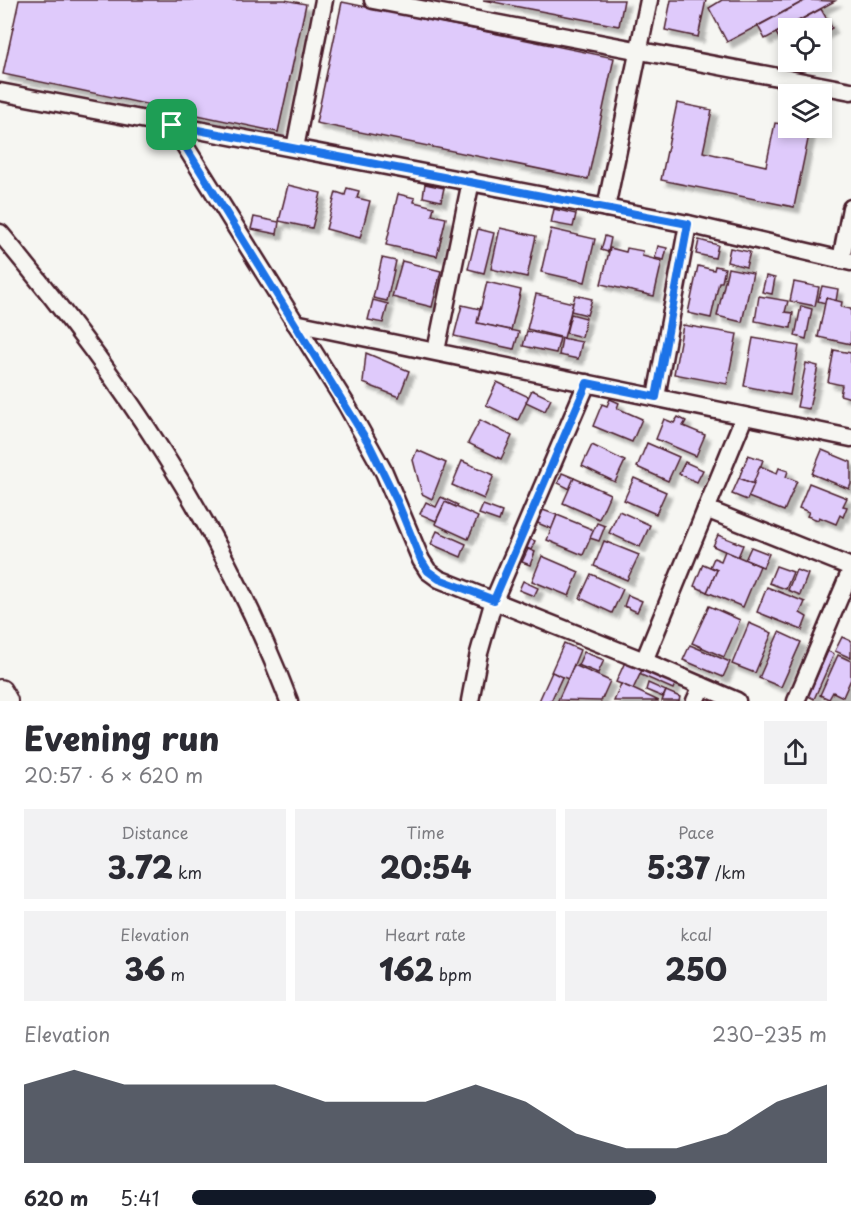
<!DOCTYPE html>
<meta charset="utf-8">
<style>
body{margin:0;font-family:"Playpen Sans",sans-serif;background:#f2f2f3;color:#2b2b33;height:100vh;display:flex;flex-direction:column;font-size:22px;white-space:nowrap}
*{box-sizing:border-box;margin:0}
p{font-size:20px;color:#7c7c81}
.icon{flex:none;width:33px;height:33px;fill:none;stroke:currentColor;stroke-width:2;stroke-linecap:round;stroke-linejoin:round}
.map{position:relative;height:701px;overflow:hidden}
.panel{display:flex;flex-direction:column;background:#fff;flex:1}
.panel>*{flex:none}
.controls{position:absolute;left:778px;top:18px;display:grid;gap:12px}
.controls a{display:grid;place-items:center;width:54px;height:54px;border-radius:0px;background:#fff;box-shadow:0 3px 9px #0003;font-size:30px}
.pin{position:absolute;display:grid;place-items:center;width:51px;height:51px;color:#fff;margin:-26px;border-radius:12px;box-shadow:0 3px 9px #0006}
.round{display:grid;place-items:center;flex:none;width:63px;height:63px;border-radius:0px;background:#f2f2f3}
.summary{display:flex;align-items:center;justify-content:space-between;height:102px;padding:0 24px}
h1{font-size:33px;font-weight:800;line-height:45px}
.stats{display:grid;grid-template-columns:repeat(3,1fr);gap:9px;height:102px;padding:6px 24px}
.stats div{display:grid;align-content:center;border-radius:0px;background:#f2f2f3;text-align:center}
.stats b{font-size:30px;font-weight:800}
.stats small{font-size:16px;font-weight:400}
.stats p{font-size:16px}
.chart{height:168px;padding:12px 24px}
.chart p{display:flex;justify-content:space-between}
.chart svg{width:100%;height:108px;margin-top:6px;fill:#111827;opacity:.7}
ul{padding:0 24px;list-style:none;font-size:20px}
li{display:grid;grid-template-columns:96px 72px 1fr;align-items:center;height:45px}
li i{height:15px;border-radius:8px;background:#111827}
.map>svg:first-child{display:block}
</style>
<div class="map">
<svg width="851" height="701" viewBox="0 0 851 701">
<defs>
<filter id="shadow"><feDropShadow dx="5.5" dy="5.5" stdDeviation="1.5" flood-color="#0004"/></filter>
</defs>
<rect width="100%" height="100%" fill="#f6f6f2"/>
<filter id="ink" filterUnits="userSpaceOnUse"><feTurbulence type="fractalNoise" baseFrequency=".0167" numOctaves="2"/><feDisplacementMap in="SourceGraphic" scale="12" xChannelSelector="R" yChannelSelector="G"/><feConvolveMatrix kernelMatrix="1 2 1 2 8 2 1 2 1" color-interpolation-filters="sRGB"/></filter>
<g filter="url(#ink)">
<g fill="#dfcafb" stroke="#4a1f2b" stroke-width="1.5" filter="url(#shadow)">
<polygon points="19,0 285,0 306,4 278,132 3,74"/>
<polygon points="483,0 624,0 619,26"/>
<polygon points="671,0 706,0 698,37 665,30"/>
<polygon points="722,0 806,0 727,42 709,8"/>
<polygon points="806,0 835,1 765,39 758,26"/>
<polygon points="342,2 614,58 588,179 316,123"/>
<polygon points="821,9 832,28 822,34 822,28 789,28 789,51 787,52 776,33"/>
<polygon points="677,103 712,110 703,152 766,166 775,123 789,125 789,128 810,130 794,207 661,180"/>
<polygon points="425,184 444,188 441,201 423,197"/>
<polygon points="288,185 321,193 312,228 279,221"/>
<polygon points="347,188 359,191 357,198 370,201 360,238 326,229 336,192 345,195"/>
<polygon points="398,194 415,198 414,202 434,207 432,215 446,218 437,256 386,245"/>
<polygon points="554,209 576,214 573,227 551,223"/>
<polygon points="254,217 279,222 277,234 251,229"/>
<polygon points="500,228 536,236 527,277 491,269"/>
<polygon points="478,229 494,233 484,273 468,269"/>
<polygon points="551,229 595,239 585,282 541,272"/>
<polygon points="605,236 611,238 608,252 601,250"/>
<polygon points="699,240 718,245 715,258 696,254"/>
<polygon points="658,246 667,248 664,260 655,258"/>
<polygon points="610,248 626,252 627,248 643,251 642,256 662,261 654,296 601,284"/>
<polygon points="730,248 750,252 746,267 727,262"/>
<polygon points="382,258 396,261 387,301 373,298"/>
<polygon points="402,261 441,271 432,307 392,297"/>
<polygon points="698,266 714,270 715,266 725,268 722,282 719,282 711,318 688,313"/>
<polygon points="728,268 753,273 742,322 717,316"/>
<polygon points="766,276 775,278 772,294 762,292"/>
<polygon points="487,282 521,290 511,330 477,323"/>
<polygon points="794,282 819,287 815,306 790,301"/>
<polygon points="822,286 838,289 836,301 826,298 825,303 818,301"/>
<polygon points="536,294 573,303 564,338 527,329"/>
<polygon points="575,295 592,299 587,315 571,311"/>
<polygon points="759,296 788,301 785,312 793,313 791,328 755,321"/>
<polygon points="826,298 842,302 841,307 851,309 851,344 818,337"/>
<polygon points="373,300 388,304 383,323 368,320"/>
<polygon points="462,305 480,309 477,323 519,332 514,349 454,336"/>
<polygon points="801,306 812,309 806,339 795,336"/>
<polygon points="571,314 586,318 582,337 566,333"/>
<polygon points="683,325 737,334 727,384 674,374"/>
<polygon points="527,331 560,338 556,353 523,346"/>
<polygon points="562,338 582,342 578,359 559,355"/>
<polygon points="753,338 799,346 790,395 744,386"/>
<polygon points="834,350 851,353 851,398 840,395 842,385 828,382"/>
<polygon points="366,353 409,371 399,397 363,383"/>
<polygon points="806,363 818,366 809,409 797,407"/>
<polygon points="497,382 529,397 518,420 486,405"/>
<polygon points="532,390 551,399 545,411 526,402"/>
<polygon points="610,399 619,403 617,408 642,419 632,442 593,426 602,404 607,406"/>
<polygon points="678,417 686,421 683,426 705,435 696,456 656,439 664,419 674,423"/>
<polygon points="480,420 512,436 501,459 468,443"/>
<polygon points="647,443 679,457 668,481 637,467"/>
<polygon points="592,445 625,461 615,482 582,466"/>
<polygon points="417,450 446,463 432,499 422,494 413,460"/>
<polygon points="822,450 851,462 851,484 849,489 812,474"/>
<polygon points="748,455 763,460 754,484 739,478"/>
<polygon points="462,461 494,475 484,499 452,485"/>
<polygon points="685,462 703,470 697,482 679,474"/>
<polygon points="760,466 777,473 779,468 788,471 786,477 797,481 784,511 748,497"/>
<polygon points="562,473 574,478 570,489 558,483"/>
<polygon points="574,478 610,494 599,519 563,503"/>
<polygon points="634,478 666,492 656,514 624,500"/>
<polygon points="739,478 754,484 747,500 732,494"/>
<polygon points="809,483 847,498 843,506 847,507 843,517 840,515 836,524 819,517 818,520 807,516 809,512 799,508"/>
<polygon points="441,497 458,505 456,507 445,502 436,521 420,514 426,502 436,507"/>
<polygon points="445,502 478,517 468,539 435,524"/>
<polygon points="483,505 502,512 499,521 479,514"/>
<polygon points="540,509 557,515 552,529 535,522"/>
<polygon points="619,511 650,525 640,547 609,533"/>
<polygon points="557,515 594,530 583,555 547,540"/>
<polygon points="597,523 605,526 599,541 590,538"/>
<polygon points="437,531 466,544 461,557 431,544"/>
<polygon points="718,535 743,545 738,557 713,546"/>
<polygon points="527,538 535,541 531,550 523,546"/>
<polygon points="604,541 639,555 627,580 594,566"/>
<polygon points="751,547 769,554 763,567 745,560"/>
<polygon points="528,549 535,552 530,565 522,562"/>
<polygon points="725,551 760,566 743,607 707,592 717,570 710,567 714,558 721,561"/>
<polygon points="542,556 579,572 569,596 532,581"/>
<polygon points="703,564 717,570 707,592 694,586"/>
<polygon points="776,566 793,572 786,589 769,583"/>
<polygon points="796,570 808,574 800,595 788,590"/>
<polygon points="591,574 623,589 612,613 580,598"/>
<polygon points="523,581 538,588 534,596 519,590"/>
<polygon points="767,587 805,602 800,613 807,617 802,630 757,612"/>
<polygon points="628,595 642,601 637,612 624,606"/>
<polygon points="709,606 740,620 724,657 692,643"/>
<polygon points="749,623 772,633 755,673 732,664"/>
<polygon points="779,632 801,642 781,687 759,678"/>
<polygon points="842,637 851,641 851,658 835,651"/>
<polygon points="564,643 580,650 568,679 551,672"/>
<polygon points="690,645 730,662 723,677 683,660"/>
<polygon points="828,651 834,654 814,699 808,696"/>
<polygon points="584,652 604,660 598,673 578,665"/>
<polygon points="838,655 851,661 851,679 843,697 833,692 829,699 820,695"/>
<polygon points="626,658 677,680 673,689 639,674 642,670 625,662"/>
<polygon points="625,662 642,670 633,689 616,682"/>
<polygon points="574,665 610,681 601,701 558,700"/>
<polygon points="552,672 562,677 551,701 539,701"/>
<polygon points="648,683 666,691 663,697 646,690"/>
<polygon points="621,684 633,689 659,701 614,701"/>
<polygon points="666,691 680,697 679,701 662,701"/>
</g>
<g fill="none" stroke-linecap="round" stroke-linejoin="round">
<g stroke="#4a1f2b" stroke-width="21">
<g id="street">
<polyline points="373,0 851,91"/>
<polyline points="0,92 606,208 688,224 851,262"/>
<polyline points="172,125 346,404 384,472 421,560 428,571 439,579 644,661 737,701"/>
<polyline points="295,148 324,0"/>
<polyline points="606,208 649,0"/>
<path d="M0,233C121,378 221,523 289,701"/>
<polyline points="841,260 851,208"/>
<polyline points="295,323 851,438"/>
<polyline points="436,351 471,181"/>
<polyline points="656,397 688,224"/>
<polyline points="706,509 851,567"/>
<polyline points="644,661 744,417"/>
<polyline points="470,701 479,653 494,600 587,383"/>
<polyline points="695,701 702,686"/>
<polyline points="796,701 851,570"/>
</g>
</g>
<g stroke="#4a1f2b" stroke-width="28">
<polyline id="secondary" points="0,692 5,701"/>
</g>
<use href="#street" stroke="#f6f6f2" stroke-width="16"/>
<use href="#secondary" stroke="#f6f6f2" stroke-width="24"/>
</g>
</g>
<g fill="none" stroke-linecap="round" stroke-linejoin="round" filter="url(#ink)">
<g stroke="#fff" stroke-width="12">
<polygon id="route" points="172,125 688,224 656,397 587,383 494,600 439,579 428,571 421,560 397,501 369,444"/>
</g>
<use href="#route" stroke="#1a73e8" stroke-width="8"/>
</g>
</svg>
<div class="controls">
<a><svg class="icon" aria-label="locate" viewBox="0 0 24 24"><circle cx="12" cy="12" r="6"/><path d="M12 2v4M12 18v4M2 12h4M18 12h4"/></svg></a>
<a><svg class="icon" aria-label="layers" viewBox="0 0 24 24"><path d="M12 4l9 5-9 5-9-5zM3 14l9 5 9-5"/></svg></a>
</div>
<div class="pin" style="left:172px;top:125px;background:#1e9e55"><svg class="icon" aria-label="arrive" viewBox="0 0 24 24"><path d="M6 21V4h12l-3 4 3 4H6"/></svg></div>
</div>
<section class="panel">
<div class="summary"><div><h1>Evening run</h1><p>20:57 · 6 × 620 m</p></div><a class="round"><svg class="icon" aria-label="share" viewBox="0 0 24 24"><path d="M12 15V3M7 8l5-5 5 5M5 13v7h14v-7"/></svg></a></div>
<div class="stats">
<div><p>Distance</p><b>3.72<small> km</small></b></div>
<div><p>Time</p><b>20:54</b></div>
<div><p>Pace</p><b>5:37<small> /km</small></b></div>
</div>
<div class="stats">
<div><p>Elevation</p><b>36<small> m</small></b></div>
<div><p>Heart rate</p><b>162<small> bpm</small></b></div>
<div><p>kcal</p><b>250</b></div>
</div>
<div class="chart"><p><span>Elevation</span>230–235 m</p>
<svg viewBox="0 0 160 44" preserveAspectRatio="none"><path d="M0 44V12L10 6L20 12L30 12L40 12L50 12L60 19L70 19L80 19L90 12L100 19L110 32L120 38L130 38L140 32L150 19L160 12V44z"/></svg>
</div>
<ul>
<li><b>620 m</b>5:41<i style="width:73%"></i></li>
</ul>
</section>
